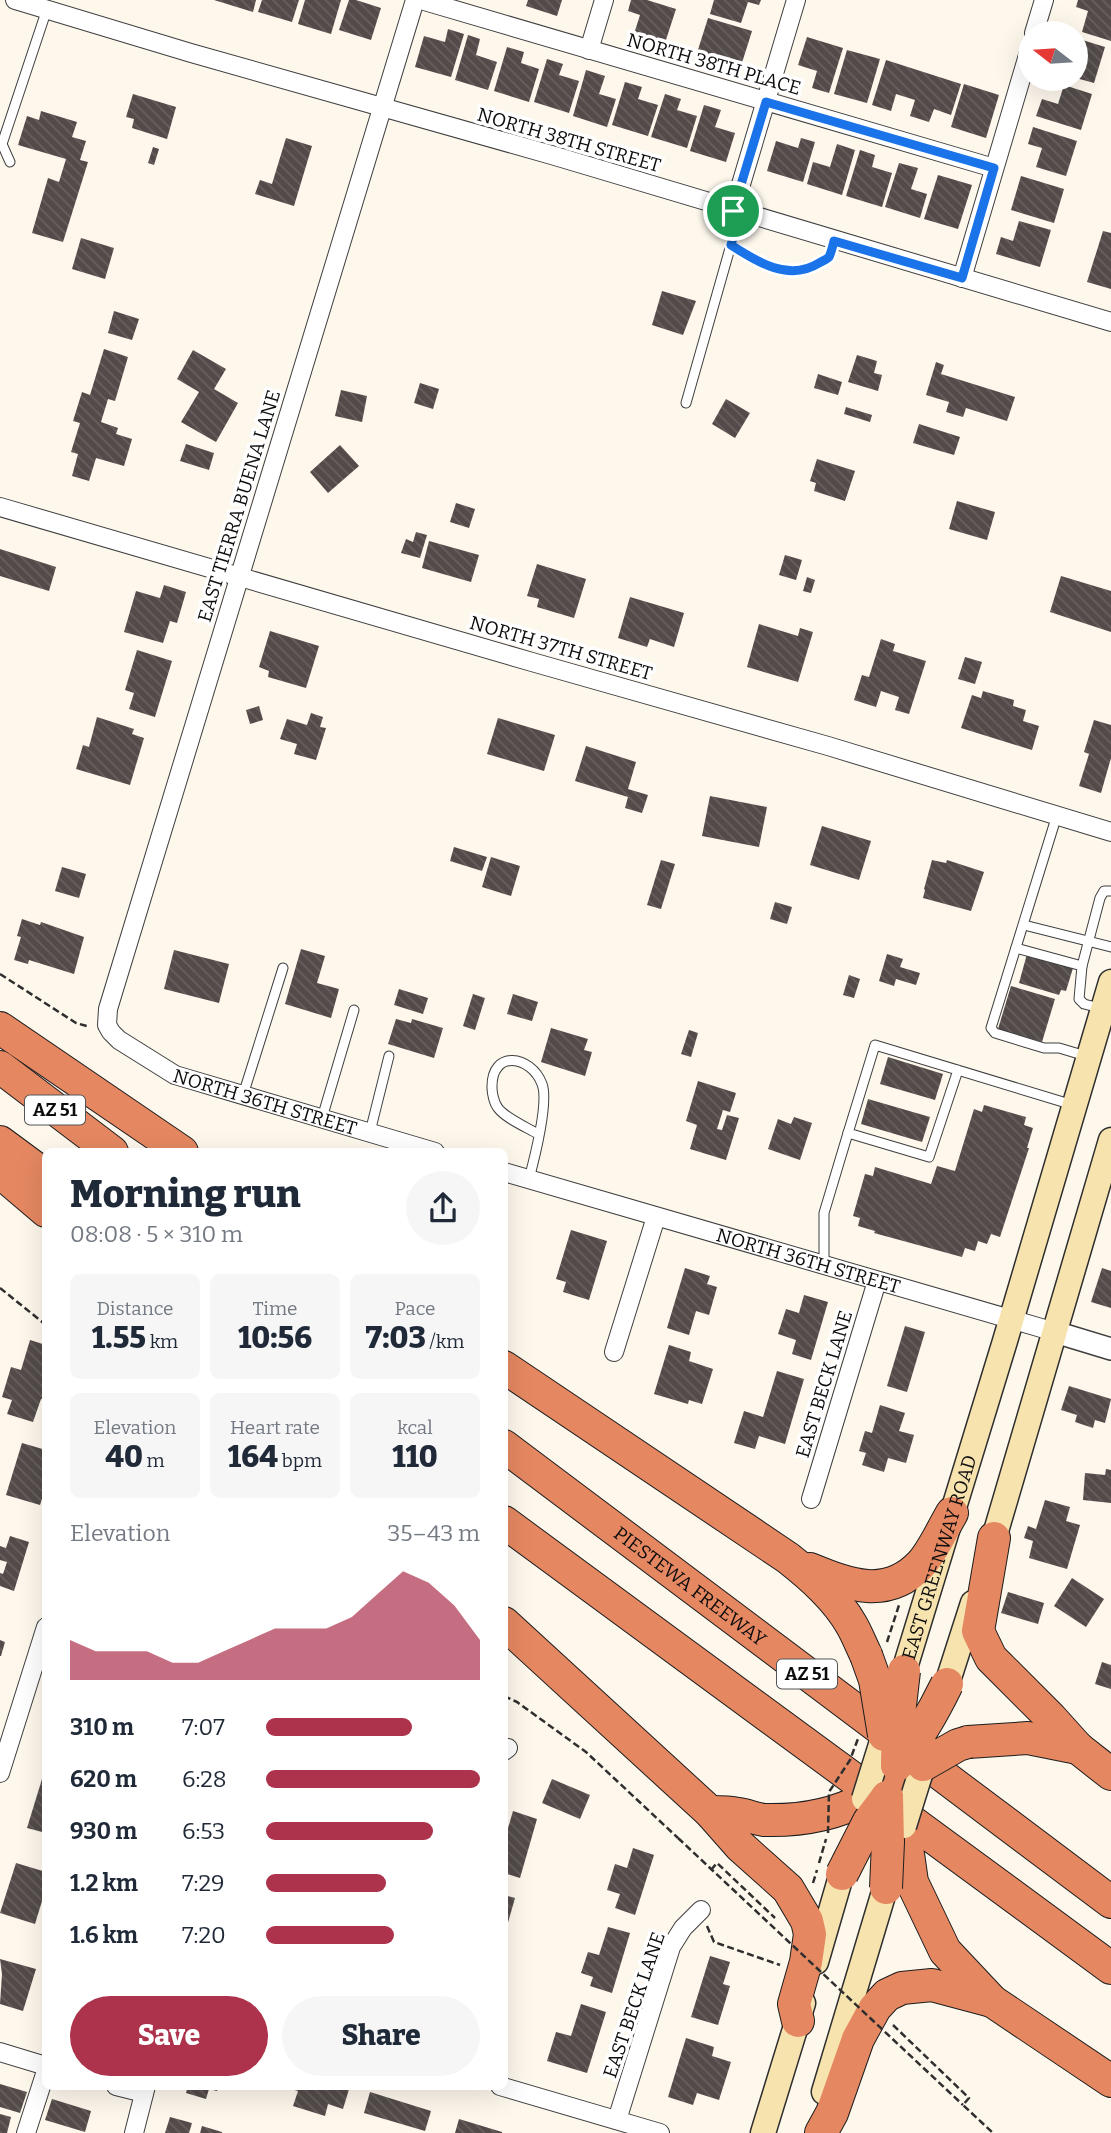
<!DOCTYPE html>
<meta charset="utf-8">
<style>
body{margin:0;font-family:Bitter,serif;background:#f6f6f7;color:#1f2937;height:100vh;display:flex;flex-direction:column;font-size:26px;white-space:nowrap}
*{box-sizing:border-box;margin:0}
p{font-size:23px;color:#747a83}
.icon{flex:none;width:38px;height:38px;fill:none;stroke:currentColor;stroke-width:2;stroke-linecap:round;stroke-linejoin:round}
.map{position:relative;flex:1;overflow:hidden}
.details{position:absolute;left:42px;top:1148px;width:466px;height:942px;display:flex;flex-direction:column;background:#fff;border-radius:10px;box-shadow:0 7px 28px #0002}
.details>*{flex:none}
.needle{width:46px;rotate:287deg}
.tools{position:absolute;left:1018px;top:21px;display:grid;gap:14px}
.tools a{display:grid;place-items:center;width:70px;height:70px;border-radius:50%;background:#fff;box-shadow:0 7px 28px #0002;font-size:35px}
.pin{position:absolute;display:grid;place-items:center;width:60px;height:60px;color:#fff;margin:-30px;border:4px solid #fff;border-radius:50%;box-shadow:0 2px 7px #0007}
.round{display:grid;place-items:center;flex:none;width:74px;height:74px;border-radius:37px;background:#f6f6f7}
.head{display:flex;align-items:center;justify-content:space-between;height:119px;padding:0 28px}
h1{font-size:38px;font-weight:800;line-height:52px}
.stats{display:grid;grid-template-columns:repeat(3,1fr);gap:10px;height:119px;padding:7px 28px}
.stats div{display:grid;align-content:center;border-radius:10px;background:#f6f6f7;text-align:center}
.stats b{font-size:30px;font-weight:800}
.stats small{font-size:19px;font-weight:400}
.stats p{font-size:19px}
.chart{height:196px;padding:14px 28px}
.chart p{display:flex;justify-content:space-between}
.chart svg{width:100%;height:126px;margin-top:7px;fill:#ad324c;opacity:.7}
.primary-button{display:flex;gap:14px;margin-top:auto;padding:14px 28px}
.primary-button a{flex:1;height:80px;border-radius:42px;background:#ad324c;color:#fff;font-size:28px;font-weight:800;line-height:80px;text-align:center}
.primary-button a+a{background:#f6f6f7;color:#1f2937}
ul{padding:0 28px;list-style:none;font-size:23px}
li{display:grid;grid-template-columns:112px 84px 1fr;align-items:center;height:52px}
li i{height:18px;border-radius:9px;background:#ad324c}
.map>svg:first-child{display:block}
</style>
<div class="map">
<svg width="1111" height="2133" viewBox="0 0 1111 2133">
<defs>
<pattern id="building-back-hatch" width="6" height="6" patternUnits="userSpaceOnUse" patternTransform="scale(1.75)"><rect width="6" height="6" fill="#534b49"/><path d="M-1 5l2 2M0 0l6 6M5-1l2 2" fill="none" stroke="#67605f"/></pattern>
</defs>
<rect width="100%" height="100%" fill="#fdf7ec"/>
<g fill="url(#building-back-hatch)">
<polygon points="214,0 256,0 253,12"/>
<polygon points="262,0 299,0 292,22 258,12"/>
<polygon points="305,0 341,0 331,34 298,24"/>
<polygon points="349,0 356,0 381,8 371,40 339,30"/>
<polygon points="528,0 562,0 557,16 526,6"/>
<polygon points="631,0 647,0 676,9 664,46 633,37 640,15 628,11"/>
<polygon points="714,0 761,0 759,5 748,2 741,23 710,14"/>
<polygon points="1078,0 1111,0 1111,41 1082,32 1088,11 1076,7"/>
<polygon points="708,18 752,31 741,66 697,53"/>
<polygon points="448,29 464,34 451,77 415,67 424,36 445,42"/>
<polygon points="468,35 480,39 476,55 497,62 488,90 455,80"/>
<polygon points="807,37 843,48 829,93 812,88 817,71 798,65"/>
<polygon points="1076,38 1105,47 1094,83 1076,78"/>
<polygon points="507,47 524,52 521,63 539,69 529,102 494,91"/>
<polygon points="847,50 880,59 867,103 834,94"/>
<polygon points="547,59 563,64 559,75 579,81 569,113 534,102"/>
<polygon points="886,60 961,84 951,115 934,109 929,122 910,116 915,100 896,94 891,111 872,105"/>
<polygon points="586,70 605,76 599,94 616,99 607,127 573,116"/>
<polygon points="625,82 642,87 638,99 658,105 648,136 612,125"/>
<polygon points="964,84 999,95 986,138 951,127"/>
<polygon points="1064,85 1092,94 1081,130 1036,116 1042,99 1058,104"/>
<polygon points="133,94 176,107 167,139 132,128 134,119 126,117"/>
<polygon points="665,94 681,99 677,110 697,116 687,148 651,137"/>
<polygon points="704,105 721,110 715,127 735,133 726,162 690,151"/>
<polygon points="41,111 77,122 72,137 86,141 80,160 88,162 63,242 32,233 48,178 59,182 66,159 18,145 27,116 39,120"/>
<polygon points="1033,127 1077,141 1066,176 1036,167 1042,148 1028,144"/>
<polygon points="286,138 312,146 294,206 255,194 260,180 272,184"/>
<polygon points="801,138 815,142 803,182 767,171 776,141 798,148"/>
<polygon points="837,144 855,150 842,195 807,184 813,162 830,167"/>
<polygon points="153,147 159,149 154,165 148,163"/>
<polygon points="860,150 875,155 872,167 892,173 882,207 846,196"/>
<polygon points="899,163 918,168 911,189 927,194 920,218 885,207"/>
<polygon points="938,175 972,185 958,229 924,219"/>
<polygon points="1021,176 1064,189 1054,223 1011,210"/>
<polygon points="1019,221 1051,230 1040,267 996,254 1001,237 1013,241"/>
<polygon points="1103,231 1111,233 1111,289 1087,282"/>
<polygon points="81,238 114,248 105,279 72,269"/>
<polygon points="662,291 696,301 683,335 652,325"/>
<polygon points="114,311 139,319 132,340 108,333"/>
<polygon points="104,349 128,357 115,401 108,399 101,422 118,428 116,434 132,439 124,466 96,458 89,481 72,476 78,454 71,452 80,423 73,421 82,392 90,395"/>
<polygon points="193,350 226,369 214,389 238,403 216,442 181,422 199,392 177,379"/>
<polygon points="857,355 877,361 874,373 882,375 878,391 848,382"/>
<polygon points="936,362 944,365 941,374 1015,397 1007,421 966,408 963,417 946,412 949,402 926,395"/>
<polygon points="818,374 842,382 838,395 814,388"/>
<polygon points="420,383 439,389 433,409 414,403"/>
<polygon points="341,390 367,396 362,422 335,416"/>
<polygon points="726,399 750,413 735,438 712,424"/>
<polygon points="846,407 872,415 870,422 844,414"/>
<polygon points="919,424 960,437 954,455 913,443"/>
<polygon points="186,444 214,453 209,470 180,461"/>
<polygon points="340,445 359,466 328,493 310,472"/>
<polygon points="817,459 855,471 845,501 814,491 816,483 810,481"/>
<polygon points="957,501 995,512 987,540 949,529"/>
<polygon points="456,503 475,509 469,528 450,522"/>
<polygon points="416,532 427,535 420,558 401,553 406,539 413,542"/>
<polygon points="429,541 479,555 471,582 422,568"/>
<polygon points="0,549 56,567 49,591 0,576"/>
<polygon points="785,555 802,560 796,580 779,575"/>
<polygon points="537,564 586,579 574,618 537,607 539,599 527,596"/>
<polygon points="1061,576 1111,591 1111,632 1050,612"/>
<polygon points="807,577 815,580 811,593 803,591"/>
<polygon points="164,585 186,592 177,623 170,621 163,643 124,632 136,591 160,598"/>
<polygon points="630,597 684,613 674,647 650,639 647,647 618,638"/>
<polygon points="759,624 798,636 800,628 813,632 798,682 747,667"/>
<polygon points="270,631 319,646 306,688 268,677 269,671 259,667"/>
<polygon points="881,639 895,644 893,651 926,661 909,714 895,710 899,697 881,691 876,707 854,700 862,675 869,677"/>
<polygon points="137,650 172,661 155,717 129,709 134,693 125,690"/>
<polygon points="965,657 982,662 975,684 958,679"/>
<polygon points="983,691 1014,700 1013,706 1026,710 1023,721 1039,726 1032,750 961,728 972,695 981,698"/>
<polygon points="259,706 263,720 250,724 246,710"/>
<polygon points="311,713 323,717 320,727 326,728 316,760 294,754 297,744 280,739 287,719 307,725"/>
<polygon points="97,717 134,729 132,734 144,738 130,785 76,769 83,745 89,747"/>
<polygon points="498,718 555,735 544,771 487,754"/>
<polygon points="1094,720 1111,725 1111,758 1101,793 1079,786 1089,754 1084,752"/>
<polygon points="586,746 636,762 628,789 648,795 642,813 625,808 628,797 575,781"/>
<polygon points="710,796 767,807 759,847 702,836"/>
<polygon points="822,826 871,841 859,880 810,865"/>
<polygon points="454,847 487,857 482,871 450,861"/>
<polygon points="491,857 520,866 511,896 482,887"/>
<polygon points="661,860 675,864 661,909 647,905"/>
<polygon points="932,860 946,863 947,860 984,872 971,911 923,898 925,890 924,889"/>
<polygon points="62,867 86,874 79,898 55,891"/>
<polygon points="775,902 792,907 787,924 770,919"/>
<polygon points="22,919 40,925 41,922 84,937 74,974 29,960 28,964 14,960 21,937 17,936"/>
<polygon points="301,949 325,956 317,983 339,989 331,1018 285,1004"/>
<polygon points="174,950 229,964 219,1003 164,989"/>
<polygon points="887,954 903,959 900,967 920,973 916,985 896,979 894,986 879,981"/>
<polygon points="1027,954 1073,968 1066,991 1061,990 1059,995 1019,983"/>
<polygon points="849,975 860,979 854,998 843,995"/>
<polygon points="1011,986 1055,999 1042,1042 998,1029"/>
<polygon points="399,989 428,998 423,1014 394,1005"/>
<polygon points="473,994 485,998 475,1030 463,1026"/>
<polygon points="513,994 538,1002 532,1021 507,1014"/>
<polygon points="396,1019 411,1023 412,1019 443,1028 434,1058 388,1044"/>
<polygon points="551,1028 588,1039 584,1050 592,1052 585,1076 541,1062"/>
<polygon points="689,1030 698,1033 691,1057 681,1054"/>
<polygon points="888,1057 943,1074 935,1100 880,1084"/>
<polygon points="698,1081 736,1093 730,1112 723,1110 717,1129 722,1130 727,1115 739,1118 726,1160 690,1149 697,1125 686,1121"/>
<polygon points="868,1099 930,1117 922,1142 861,1124"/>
<polygon points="984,1105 1026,1117 1024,1125 1033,1128 1027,1148 1029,1148 1000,1237 991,1234 987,1244 978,1241 975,1251 965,1248 962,1257 874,1233 875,1231 858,1226 860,1218 853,1216 865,1174 873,1176 875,1167 931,1184 937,1166 955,1171 974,1109 982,1112"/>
<polygon points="794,1117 812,1123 800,1160 768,1149 778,1119 791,1124"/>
<polygon points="571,1230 607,1241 589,1300 563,1292 566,1282 556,1279"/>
<polygon points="685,1268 710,1276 707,1284 717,1287 709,1315 696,1311 689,1335 667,1328"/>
<polygon points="1102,1268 1111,1271 1111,1308 1091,1302"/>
<polygon points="804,1295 828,1302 811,1360 792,1354 796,1340 778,1334 786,1309 799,1313"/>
<polygon points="905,1326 925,1332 907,1392 887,1386"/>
<polygon points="30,1340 46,1345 46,1400 41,1399 33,1422 7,1414 12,1400 2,1397 11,1367 21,1370"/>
<polygon points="669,1345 691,1352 689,1361 713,1369 702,1404 689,1400 688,1404 654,1394"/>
<polygon points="777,1371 804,1379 785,1444 759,1436 755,1449 734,1443 744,1411 763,1417"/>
<polygon points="1069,1386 1111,1399 1105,1423 1095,1420 1093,1428 1075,1422 1077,1415 1061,1410"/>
<polygon points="880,1405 905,1413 899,1431 914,1435 906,1463 888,1458 884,1472 862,1465 866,1453 859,1451 865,1431 872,1433"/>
<polygon points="22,1443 46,1450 46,1487 40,1505 6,1495"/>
<polygon points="1106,1469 1111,1470 1111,1503 1083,1500 1085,1473 1105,1475"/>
<polygon points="1045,1500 1070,1507 1066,1521 1080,1525 1067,1569 1029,1558 1033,1541 1024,1538 1028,1526 1036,1529"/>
<polygon points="10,1536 29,1542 14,1591 0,1586 0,1573 3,1574 7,1562 0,1560 0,1546 6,1548"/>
<polygon points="1072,1578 1104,1599 1086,1627 1054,1606"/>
<polygon points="1008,1592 1044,1603 1038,1624 1001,1613"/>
<polygon points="0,1640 5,1642 1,1656 0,1656"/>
<polygon points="1102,1662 1111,1665 1111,1689 1095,1684"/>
<polygon points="42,1779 46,1780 46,1833 27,1828"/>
<polygon points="552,1779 590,1795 580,1819 542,1803"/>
<polygon points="513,1811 537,1819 520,1878 504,1873 504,1842"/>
<polygon points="633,1848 654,1855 635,1915 615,1908 620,1894 607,1890 615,1864 627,1868"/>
<polygon points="16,1863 46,1872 46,1888 35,1924 0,1913"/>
<polygon points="504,1895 515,1898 505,1933 504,1933"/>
<polygon points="608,1927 630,1933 612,1993 590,1986 593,1977 581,1973 588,1952 599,1955"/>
<polygon points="710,1956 730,1962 723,1984 730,1986 718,2025 691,2017"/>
<polygon points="0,1959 36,1969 23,2011 0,2004 2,1974"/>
<polygon points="581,2004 606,2012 587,2073 547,2061 556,2032 571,2036"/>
<polygon points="686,2038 714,2047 712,2056 731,2062 719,2100 697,2093 693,2105 668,2097"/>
<polygon points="0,2084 27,2092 20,2113 0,2107"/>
<polygon points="188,2086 219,2086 217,2091 209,2089 206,2099 186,2093"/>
<polygon points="350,2086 343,2109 328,2104 325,2116 293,2106 298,2091 283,2087"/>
<polygon points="370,2092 431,2111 425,2131 364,2113"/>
<polygon points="52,2099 91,2111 85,2132 45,2120"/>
<polygon points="0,2114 11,2117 7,2133 0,2133"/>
<polygon points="170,2117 192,2123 189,2133 165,2133"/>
<polygon points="459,2119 502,2132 502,2133 455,2133"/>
<polygon points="202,2126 222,2132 222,2133 200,2133"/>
</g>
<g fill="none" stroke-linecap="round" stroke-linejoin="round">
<g stroke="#3f3f3f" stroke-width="11">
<g id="service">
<polyline points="10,162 2,144 47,9"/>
<path d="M731,245C757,262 789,282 820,263C821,262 828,258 829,257C831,253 833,245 834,241"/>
<polyline points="686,403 740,213"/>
<polyline points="1057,815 991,1028 995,1033 1044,1048 1059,1048 1086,1056"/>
<polyline points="1024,925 1111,947"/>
<polyline points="1016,948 1082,966 1079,999 1084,1004 1100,1008"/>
<polyline points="1082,966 1100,898 1104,891 1111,891"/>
<polyline points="958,1070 929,1157 848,1133 875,1045 1073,1105"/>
<polyline points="243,1095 283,968"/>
<polyline points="322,1118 354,1010"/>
<polyline points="370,1132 389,1056"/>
<path d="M529,1179C534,1160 549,1102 542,1084C531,1055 491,1049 492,1088C492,1093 494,1103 498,1108C505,1118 528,1128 538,1134"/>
<polyline points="824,1266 824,1213 848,1133"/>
</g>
</g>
<g stroke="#3f3f3f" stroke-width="20">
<g id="minor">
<polyline points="15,0 191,53 555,156 1111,322"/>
<path id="s1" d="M415,0L108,1009L107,1025L111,1032L119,1040L175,1075L435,1152"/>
<polyline points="421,0 994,168"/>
<polyline points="1034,33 1044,0"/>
<polyline points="589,50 604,0"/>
<polyline points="733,211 796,0"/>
<polyline points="962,278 1031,45"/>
<polyline points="0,507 532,662 828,746 1111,832"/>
<path id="s2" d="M504,1172L1055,1332"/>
<polyline points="614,1352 656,1217"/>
<polyline points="811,1499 877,1281"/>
<polyline points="504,1751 508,1748"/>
<polyline points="0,1773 46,1627"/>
<polyline points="0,2052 46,2066"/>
<polyline points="116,2086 144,2093"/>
<polyline points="500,2086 660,2133"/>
<polyline points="617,2120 671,1947 683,1928 701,1910"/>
<polyline points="26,2133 46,2071"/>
<polyline points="134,2133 146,2086"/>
</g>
</g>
<g stroke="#3f3f3f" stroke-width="24">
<polyline id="tertiary" points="1055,1332 1111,1349"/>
</g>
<g stroke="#2e2e2e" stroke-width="27">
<g id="secondary">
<polyline points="989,1555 1111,1140"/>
<path id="s3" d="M904,1671L1005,1341L1111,982"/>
<polyline points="947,1684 973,1603"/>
<polyline points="816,1962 846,1859"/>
<polyline points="824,2092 890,1872"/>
<polyline points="763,2133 803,2003"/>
</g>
</g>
<g stroke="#1d1d1d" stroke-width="34">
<g id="motorway">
<polyline points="0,1028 182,1152"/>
<polyline points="0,1067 112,1152"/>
<polyline points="0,1142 46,1176"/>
<polyline points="0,1172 46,1211"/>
<path d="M504,1367L788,1558C812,1577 836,1598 851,1624C857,1634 861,1645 866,1655"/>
<path id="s4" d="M504,1446L1111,1902"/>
<polyline points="504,1522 1111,1968"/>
<polyline points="994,1538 978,1631 991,1658 1051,1718 1078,1748 1111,1774"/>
<path d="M810,1569C849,1585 887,1600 921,1564C933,1551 943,1528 952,1513"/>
<polyline points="504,1623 710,1812 740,1846 788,1889 807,1921 810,1934 806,1962 794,2004 798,2021"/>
<polyline points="968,1742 1028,1738 1078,1748"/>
<polyline points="887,1797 900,1783 923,1765"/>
<path d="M710,1812C719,1812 729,1812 738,1814C747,1815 755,1819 764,1820C799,1821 834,1815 864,1799"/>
<polyline points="904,1826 912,1882 945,1951 992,2001 1111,2081"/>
<polyline points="821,2133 832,2113 858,2039 875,2008 887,1995 902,1988 932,1985 992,2001"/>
</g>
</g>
<g stroke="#2e2e2e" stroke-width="2.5" stroke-dasharray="7 3.5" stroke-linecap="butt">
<polyline points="0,974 76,1023 90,1027"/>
<polyline points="0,1288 46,1325"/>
<polyline points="887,1642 899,1605"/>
<polyline points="504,1696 517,1702 586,1752 678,1838"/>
<polyline points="819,1863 826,1839"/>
<polyline points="711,1870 717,1863 775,1918"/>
<polyline points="813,1883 817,1870"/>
<polyline points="707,1926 714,1942 780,1965"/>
<polyline points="893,2025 969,2098 963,2105 993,2133"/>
</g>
<use href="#service" stroke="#fff" stroke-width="9"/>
<use href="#minor" stroke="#fff" stroke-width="18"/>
<use href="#tertiary" stroke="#fff" stroke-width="21"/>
<use href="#secondary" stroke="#f7e3ae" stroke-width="24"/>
<use href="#motorway" stroke="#e58862" stroke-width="32"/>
<g stroke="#2e2e2e" stroke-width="27" stroke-linecap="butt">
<g id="secondary-bridge">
<polyline points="864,1799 889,1719"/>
<polyline points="904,1826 928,1749"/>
</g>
</g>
<g stroke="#1d1d1d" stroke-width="34" stroke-linecap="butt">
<g id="motorway-bridge">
<polyline points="866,1655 875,1680 884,1735"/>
<path d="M897,1765C918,1739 933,1713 947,1684"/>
<polyline points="897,1765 898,1723 904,1671"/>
<polyline points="923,1765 958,1745 968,1742"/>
<polyline points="842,1874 869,1821 887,1797"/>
<polyline points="886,1888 888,1842 887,1797"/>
</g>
</g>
<g stroke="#2e2e2e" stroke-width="2.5" stroke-dasharray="7 3.5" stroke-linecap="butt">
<polyline points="828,1833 829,1792 850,1760 859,1736"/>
<polyline points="678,1838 963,2105"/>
</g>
<use href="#secondary-bridge" stroke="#f7e3ae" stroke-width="24"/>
<use href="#motorway-bridge" stroke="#e58862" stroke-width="32"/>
</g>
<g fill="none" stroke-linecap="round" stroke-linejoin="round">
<g stroke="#fff" stroke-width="14">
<path id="route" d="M766,102L994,168L962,278L834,241C833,245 831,253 829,257C828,258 821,262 819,263C789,282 757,262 731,245L740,213L733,211Z"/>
</g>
<use href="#route" stroke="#1a73e8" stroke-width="9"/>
</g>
<g text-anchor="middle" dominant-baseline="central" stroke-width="7" stroke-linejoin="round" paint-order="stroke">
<g fill="#fff" stroke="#555" stroke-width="2">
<rect x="25" y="1095.5" width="60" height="29" rx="5"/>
<rect x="777" y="1659.5" width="60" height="29" rx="5"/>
</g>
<g font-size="18" font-weight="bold" fill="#0c0c0c">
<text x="55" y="1110">AZ 51</text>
<text x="807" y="1674">AZ 51</text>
</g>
<g font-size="19" fill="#0c0c0c" stroke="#fff">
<text transform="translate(714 64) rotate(16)">NORTH 38TH PLACE</text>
<text transform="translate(569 140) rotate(16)">NORTH 38TH STREET</text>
<text transform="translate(239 506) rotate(-73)">EAST TIERRA BUENA LANE</text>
<text transform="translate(561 648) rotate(16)">NORTH 37TH STREET</text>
<text stroke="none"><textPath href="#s1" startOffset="1250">NORTH 36TH STREET</textPath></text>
<text stroke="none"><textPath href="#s2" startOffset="317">NORTH 36TH STREET</textPath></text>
<text transform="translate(824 1384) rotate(-73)">EAST BECK LANE</text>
<text stroke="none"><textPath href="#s3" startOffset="119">EAST GREENWAY ROAD</textPath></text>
<text stroke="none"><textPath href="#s4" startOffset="233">PIESTEWA FREEWAY</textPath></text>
<text transform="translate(634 2005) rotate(-71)">EAST BECK LANE</text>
</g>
</g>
</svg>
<div class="tools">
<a><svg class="needle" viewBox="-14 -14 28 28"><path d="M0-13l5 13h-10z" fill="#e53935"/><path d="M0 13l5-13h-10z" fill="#747a83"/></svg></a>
</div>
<div class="pin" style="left:733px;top:211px;background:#1e9e55"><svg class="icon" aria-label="arrive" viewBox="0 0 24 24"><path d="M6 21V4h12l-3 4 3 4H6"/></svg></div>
<section class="details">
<div class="head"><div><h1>Morning run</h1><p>08:08 · 5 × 310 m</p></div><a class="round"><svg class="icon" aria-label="share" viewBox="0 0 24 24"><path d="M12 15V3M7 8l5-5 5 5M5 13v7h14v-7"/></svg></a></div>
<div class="stats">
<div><p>Distance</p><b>1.55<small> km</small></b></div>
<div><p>Time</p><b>10:56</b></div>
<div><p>Pace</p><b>7:03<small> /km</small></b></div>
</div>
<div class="stats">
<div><p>Elevation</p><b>40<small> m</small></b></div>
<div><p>Heart rate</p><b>164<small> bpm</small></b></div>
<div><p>kcal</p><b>110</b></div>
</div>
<div class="chart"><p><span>Elevation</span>35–43 m</p>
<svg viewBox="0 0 160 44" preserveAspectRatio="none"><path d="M0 44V30L10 34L20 34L30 34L40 38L50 38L60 34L70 30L80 26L90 26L100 26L110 22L120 14L130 6L140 10L150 18L160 30V44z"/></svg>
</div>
<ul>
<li><b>310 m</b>7:07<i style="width:68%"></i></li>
<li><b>620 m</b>6:28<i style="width:100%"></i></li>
<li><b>930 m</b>6:53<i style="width:78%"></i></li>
<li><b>1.2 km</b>7:29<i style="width:56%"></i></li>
<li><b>1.6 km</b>7:20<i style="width:60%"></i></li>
</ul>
<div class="primary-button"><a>Save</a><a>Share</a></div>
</section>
</div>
